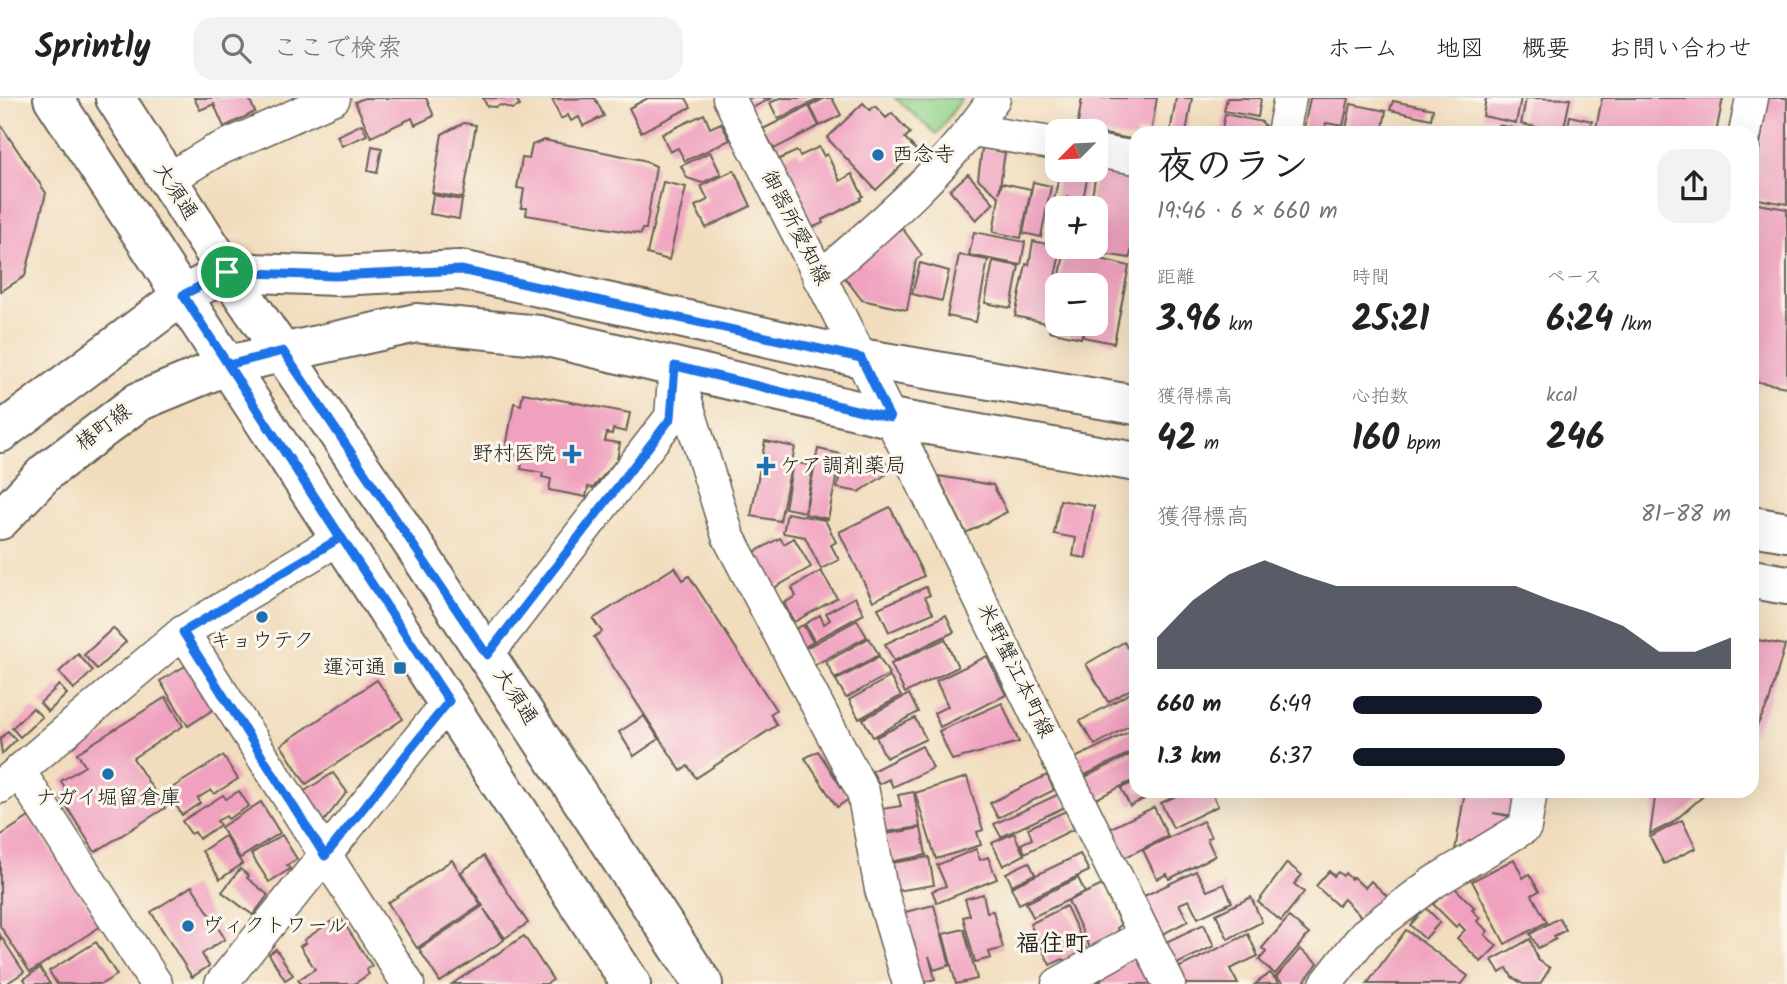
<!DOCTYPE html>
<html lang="ja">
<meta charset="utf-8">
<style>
body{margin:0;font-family:Kalam,"Klee One",sans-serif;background:#f2f2f2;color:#222;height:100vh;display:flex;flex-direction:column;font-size:26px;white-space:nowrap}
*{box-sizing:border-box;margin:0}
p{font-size:23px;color:#767676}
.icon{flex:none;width:38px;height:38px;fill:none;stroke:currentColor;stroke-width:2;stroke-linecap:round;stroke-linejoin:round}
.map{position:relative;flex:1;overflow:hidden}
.sheet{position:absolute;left:1129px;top:28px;width:630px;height:672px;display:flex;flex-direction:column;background:#fff;border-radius:21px;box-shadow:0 7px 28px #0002}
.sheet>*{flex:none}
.needle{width:46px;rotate:246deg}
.controls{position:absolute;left:1045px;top:21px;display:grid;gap:14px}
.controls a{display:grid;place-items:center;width:63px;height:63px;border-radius:14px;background:#fff;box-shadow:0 7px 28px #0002;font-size:35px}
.pin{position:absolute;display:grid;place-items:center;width:60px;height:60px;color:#fff;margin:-30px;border:4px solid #fff;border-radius:50%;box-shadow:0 2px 7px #0007}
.round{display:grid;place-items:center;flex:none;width:74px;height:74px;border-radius:21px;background:#f2f2f2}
.head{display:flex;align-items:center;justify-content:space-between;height:119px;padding:0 28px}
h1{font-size:38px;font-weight:700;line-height:52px}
.figures{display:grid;grid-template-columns:repeat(3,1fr);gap:10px;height:119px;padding:7px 28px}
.figures div{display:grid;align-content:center}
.figures b{font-size:35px;font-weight:700}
.figures small{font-size:19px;font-weight:400}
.figures p{font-size:19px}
.chart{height:196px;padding:14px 28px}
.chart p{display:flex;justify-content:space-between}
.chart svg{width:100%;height:126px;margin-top:7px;fill:#111827;opacity:.7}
ul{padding:0 28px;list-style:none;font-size:23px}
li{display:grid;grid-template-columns:112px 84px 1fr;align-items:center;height:52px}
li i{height:18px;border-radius:9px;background:#111827}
header{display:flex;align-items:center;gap:42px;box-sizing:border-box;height:98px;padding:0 35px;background:#fff;border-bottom:2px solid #e0e0e0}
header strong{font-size:33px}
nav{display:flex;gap:38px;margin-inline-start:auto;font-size:24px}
.search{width:490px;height:63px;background:#f2f2f2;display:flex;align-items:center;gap:18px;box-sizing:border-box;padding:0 24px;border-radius:21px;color:#767676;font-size:26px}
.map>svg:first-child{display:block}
</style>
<header>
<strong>Sprintly</strong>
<div class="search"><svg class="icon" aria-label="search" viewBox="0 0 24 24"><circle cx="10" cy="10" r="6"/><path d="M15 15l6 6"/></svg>ここで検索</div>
<nav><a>ホーム</a><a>地図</a><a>概要</a><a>お問い合わせ</a></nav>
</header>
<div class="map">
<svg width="1787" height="886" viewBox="0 0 1787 886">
<rect width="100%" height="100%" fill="#fbf7ec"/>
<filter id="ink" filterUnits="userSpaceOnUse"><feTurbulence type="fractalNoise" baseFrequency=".0143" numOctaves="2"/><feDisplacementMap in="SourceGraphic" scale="14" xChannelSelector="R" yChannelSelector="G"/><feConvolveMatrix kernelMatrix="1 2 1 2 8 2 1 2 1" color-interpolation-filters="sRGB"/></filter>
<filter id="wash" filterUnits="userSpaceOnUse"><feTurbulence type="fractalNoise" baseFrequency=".00686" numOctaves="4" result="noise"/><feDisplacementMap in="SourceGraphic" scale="28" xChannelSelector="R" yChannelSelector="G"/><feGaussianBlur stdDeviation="1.57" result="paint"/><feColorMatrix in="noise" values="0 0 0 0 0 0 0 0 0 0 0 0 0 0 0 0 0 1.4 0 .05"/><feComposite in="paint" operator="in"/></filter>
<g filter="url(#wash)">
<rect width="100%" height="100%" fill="#f1ddbd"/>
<polygon fill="#92d38a" stroke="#577853" stroke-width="2" points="895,0 962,0 937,36"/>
<g id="blocks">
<g fill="#f0a1bf">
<polygon points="194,0 249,0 255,14 224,29 214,6 200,12"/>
<polygon points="364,0 426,0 434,18 415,27 412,20 371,39 355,4"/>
<polygon points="483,0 516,0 520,8 512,11 501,7 495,9 487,8"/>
<polygon points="595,0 604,18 583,28 579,19 571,23 568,17 561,21 552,1"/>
<polygon points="648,0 686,0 691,9 641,34 629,10"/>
<polygon points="742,0 772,0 748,12"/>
<polygon points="780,0 821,0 778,21 770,5"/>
<polygon points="825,0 832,0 841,17 820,28 810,8"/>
<polygon points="1082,0 1157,0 1151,35 1136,35 1136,42 1077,31"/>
<polygon points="1176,0 1192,0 1186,35 1170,35"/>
<polygon points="1227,0 1261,0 1258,19 1224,13"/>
<polygon points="1310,0 1349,0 1343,28 1326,25 1324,35 1303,35"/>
<polygon points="1486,0 1521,0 1516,25 1483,18"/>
<polygon points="1526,0 1570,1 1563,34 1521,26"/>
<polygon points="1602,0 1723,0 1716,35 1608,35 1609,33 1596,30"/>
<polygon points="1767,0 1787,0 1787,106 1752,100"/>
<polygon points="1393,3 1433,11 1431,21 1390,12"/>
<polygon points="863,5 870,12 875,8 886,20 892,15 910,35 905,40 917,53 876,92 827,40"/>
<polygon points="1351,6 1386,13 1382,35 1345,35"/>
<polygon points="809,8 819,28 774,51 763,31"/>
<polygon points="704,16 710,30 721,25 730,42 685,63 678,50 670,54 662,36"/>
<polygon points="1225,16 1262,24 1267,31 1266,35 1221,35"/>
<polygon points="1570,18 1592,23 1589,35 1567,34"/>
<polygon points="464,25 476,27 463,100 432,95 442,36"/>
<polygon points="0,26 46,95 25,178 0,194"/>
<polygon points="362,26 367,37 342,48 337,38"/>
<polygon points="1499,27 1533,34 1533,35 1497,35"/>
<polygon points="544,42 643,62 656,68 646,131 642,131 641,136 526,117 527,110 521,110 524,91 517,90 522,60 529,61 532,47"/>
<polygon points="372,48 382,50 377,75 368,73"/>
<polygon points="819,49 824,58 827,56 840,83 852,76 863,98 860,100 861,102 822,122 823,125 809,131 775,63 797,53 800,58"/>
<polygon points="982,50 1005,54 999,95 1002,85 1031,91 1021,140 993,134 999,99 978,81"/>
<polygon points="710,54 721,76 702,85 687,80 681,68"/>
<polygon points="1097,69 1136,75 1136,121 1130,160 1084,153 1084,149 1096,149 1096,110 1090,110"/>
<polygon points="734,72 751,108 706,130 695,108 708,102 701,88"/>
<polygon points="1060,72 1089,72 1083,101 1066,99 1087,103 1086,110 1057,110 1057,136 1048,134"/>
<polygon points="968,76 994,105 976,122 950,92"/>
<polygon points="663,84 686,89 669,162 647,156"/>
<polygon points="1033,84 1051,88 1041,139 1023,135"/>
<polygon points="433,97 462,102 459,121 430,116"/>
<polygon points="1752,105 1787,111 1787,289 1752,283"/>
<polygon points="902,130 922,157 916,162 907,212 862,202 842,176"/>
<polygon points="974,134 1025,144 1021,167 969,157"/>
<polygon points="1033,143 1061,149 1046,225 1015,218 1026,166 1029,167"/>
<polygon points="1065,152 1129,168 1114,245 1083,239 1085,226 1096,226 1096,187 1093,187 1095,178 1092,187 1058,187"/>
<polygon points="959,157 988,162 976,224 947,218"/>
<polygon points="993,163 1019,168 1011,210 985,205"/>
<polygon points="920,165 949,173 942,203 912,196"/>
<polygon points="1056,201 1057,226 1084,226 1081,240 1049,233"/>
<polygon points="523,295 630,315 626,334 613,331 612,336 607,335 605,343 620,345 617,362 593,390 588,389 586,399 549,392 551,381 542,379 543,375 521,371 523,359 505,355 514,305 521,307"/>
<polygon points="765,343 795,349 780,423 751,418"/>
<polygon points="818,351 841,356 828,421 805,416"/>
<polygon points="849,358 894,367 893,372 859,394 837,390 843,361 848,362"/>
<polygon points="793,364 813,368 805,414 785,410"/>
<polygon points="938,378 993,387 1007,414 966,435"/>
<polygon points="1060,402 1094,408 1086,460 1073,458 1076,440 1054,436"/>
<polygon points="890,409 924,478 873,503 839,434"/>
<polygon points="787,415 825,422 836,444 831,447 839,462 821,471 805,439 783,435"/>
<polygon points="780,440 784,446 794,440 811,469 772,491 753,455"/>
<polygon points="675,469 683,482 689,478 776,612 770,616 777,627 696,680 688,668 681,673 594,539 602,534 593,521"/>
<polygon points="821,473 837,500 794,524 784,505 796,498 792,490"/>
<polygon points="926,489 930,497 925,499 933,515 889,534 878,510"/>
<polygon points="855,499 864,516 814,543 805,526 820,517 824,526 830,522 826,515"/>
<polygon points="946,517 954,534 894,563 885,546"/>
<polygon points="857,522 867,539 813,568 804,551"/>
<polygon points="803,527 813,544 799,552 789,534"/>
<polygon points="113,530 126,544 97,571 84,557"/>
<polygon points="869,540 879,557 835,581 826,564"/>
<polygon points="945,541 958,569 905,595 891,566"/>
<polygon points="1752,541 1785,547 1769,604 1752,638"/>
<polygon points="1124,544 1136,564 1136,588 1108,604 1086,566"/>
<polygon points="78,556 93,573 74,591 59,574"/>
<polygon points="987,558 1006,597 940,629 934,615 948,608 936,583"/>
<polygon points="879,559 889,576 846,600 836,582"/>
<polygon points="187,567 214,611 188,628 160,583"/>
<polygon points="890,579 901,598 859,621 849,602"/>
<polygon points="377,582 403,621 306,686 281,647"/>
<polygon points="59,587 67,596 48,614 40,605"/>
<polygon points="1136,592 1136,624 1095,647 1080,623"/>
<polygon points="909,596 918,614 873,639 863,621"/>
<polygon points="166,599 183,628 133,660 165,710 95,754 60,698 67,693 61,683 85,668 77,655"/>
<polygon points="1002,605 1019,644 952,662 939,633"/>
<polygon points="33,610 42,619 20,639 12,630"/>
<polygon points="644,618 659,641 634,658 619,634"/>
<polygon points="915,620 926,641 886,660 876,639"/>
<polygon points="1135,631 1136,652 1083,678 1075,660"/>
<polygon points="8,633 16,642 2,656 0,641"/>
<polygon points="922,648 933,670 893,689 889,681 879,686 872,673"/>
<polygon points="818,653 849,701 837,709 805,660"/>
<polygon points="1136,654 1136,681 1094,702 1083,680"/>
<polygon points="223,658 238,681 214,696 211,692 198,700 200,705 182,717 167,693"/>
<polygon points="333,675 347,694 323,724 303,694"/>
<polygon points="1047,677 1054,692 998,720 990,705"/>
<polygon points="967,679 983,732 977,734 981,747 936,761 915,695"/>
<polygon points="1136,683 1136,693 1161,693 1130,708 1121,690"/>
<polygon points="239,693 249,708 228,721 226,718 217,723 220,727 199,741 195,734 191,736 182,723 223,697 226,701"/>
<polygon points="1187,693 1211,693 1218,708 1173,730 1161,705"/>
<polygon points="1465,693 1519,693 1514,718 1493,715 1514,719 1482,746 1468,743 1481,747 1453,764"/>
<polygon points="1656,693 1709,693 1672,725 1650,736"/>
<polygon points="914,694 920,729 886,734 882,711 901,708 898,697"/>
<polygon points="1059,696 1065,709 1001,739 994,726"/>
<polygon points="261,704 280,735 240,760 221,729"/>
<polygon points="1154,709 1168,738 1124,760 1109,731"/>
<polygon points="1066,713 1074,731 1025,755 1021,746 1032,741 1028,730"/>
<polygon points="29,719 101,828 30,874 0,828 0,738"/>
<polygon points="1682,722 1696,750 1664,766 1650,739"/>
<polygon points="1203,723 1211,739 1207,741 1215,758 1169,781 1167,776 1157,781 1143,752"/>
<polygon points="921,730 926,757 890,764 886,736"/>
<polygon points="1014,735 1024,757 1003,768 992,745"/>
<polygon points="282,737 297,761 287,767 290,771 269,784 251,756"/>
<polygon points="225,738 242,766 220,781 202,753"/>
<polygon points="976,751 980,762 988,759 997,781 937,805 932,793 946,788 937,767"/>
<polygon points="1080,756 1089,773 1019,806 1011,789"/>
<polygon points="484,758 528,825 505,840 484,811 504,842 440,884 419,851 483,808 461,774"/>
<polygon points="929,759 934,787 896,793 891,765"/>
<polygon points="1514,761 1523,780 1529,776 1539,793 1532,797 1547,824 1505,846 1472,783"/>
<polygon points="452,762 481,807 417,850 388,805"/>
<polygon points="1029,764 1035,776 1012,787 1006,775"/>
<polygon points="1287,765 1302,777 1294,786 1304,794 1281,823 1258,804"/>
<polygon points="240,771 249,778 247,780 268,797 253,817 222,794"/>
<polygon points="1196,773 1207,793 1224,786 1232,804 1198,820 1189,802 1179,806 1188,823 1161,837 1142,799"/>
<polygon points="1329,773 1334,778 1338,774 1343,778 1345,775 1351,781 1353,779 1365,790 1371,783 1388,799 1366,824 1344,801 1338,808 1316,788"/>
<polygon points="1078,780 1085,794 1033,819 1026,805"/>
<polygon points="1102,787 1121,827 1117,830 1122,842 1093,856 1068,803"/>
<polygon points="1452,787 1475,810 1472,812 1480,820 1477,823 1488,833 1485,837 1497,848 1481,864 1457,840 1465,832 1459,826 1456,829 1433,806"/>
<polygon points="192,788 225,841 202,856 209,868 192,879 151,814"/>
<polygon points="983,796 987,814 993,813 1003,850 989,854 991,860 975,864 963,819 970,817 965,801"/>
<polygon points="1251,799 1262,824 1228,841 1216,816"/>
<polygon points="934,807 950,867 934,872 929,858 935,881 920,885 901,815"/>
<polygon points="1066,808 1086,850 1084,856 1069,864 1063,861 1050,867 1030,826"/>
<polygon points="1426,810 1440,824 1425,841 1410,827"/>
<polygon points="1289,819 1309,836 1275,876 1259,862 1266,854 1262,850"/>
<polygon points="1559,820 1566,832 1554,838 1556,841 1538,850 1530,836"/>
<polygon points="335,821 337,825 342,822 372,868 366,871 369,876 354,886 301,886 298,882 315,871 300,848 306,845 304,842"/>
<polygon points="1204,826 1214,848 1175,867 1164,845"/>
<polygon points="964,831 977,881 956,886 943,836"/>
<polygon points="1406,832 1468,878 1462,886 1367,886"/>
<polygon points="1248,836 1258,858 1230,871 1238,886 1183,886 1176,871"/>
<polygon points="0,837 24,874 6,886 0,886"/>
<polygon points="524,838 553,882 546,886 452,886"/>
<polygon points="1530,841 1538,862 1550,870 1540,886 1523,886 1512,879 1507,870 1500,875 1492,862"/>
<polygon points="96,844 117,877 101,886 57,886 49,873"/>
<polygon points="276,851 293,877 285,882 269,856"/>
<polygon points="1300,851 1318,865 1305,882 1310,886 1284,886 1276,879"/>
<polygon points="1137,859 1151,886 1095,886 1101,883 1099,879"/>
<polygon points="40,870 50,886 27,886 24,881"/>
<polygon points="1270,875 1280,886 1255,886"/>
</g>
</g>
</g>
<g filter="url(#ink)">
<use href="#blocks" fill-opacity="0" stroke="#676054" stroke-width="2"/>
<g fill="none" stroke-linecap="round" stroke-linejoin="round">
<g stroke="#676054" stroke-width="35">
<g id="street">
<polyline points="729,0 861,260 1169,886"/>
<polyline points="972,32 1057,46"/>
<polyline points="1283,35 1290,0"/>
<polyline points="1745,35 1752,0"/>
<polyline points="1096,53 1136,60"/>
<polyline points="167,82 213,54 334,0"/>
<path d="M819,180C883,125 947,71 994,0"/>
<polyline points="675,268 728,438 863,694 881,791 909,886"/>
<polyline points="183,534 408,886"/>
<polyline points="487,557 671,319 674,280"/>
<polyline points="19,673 156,886"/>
<polyline points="0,689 183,534 340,440"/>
<polyline points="221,886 449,603"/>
<polyline points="1058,886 1145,837"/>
<polyline points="1326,886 1365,836 1434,784 1525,729 1531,693"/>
</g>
</g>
<g stroke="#676054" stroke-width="42">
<g id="secondary">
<polyline points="0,335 183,197 227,174 336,178 461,172 861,260 1136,307"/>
<polyline points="0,422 46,374 138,304 228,267 416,225 539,237 890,320 1136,364"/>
<polyline points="1752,428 1787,434"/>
<polyline points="1752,481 1787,487"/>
</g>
</g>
<g stroke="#676054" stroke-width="42">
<g id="primary">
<polyline points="53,0 631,886"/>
<polyline points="115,0 227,174 393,416 703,886"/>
</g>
</g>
<use href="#street" stroke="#fff" stroke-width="32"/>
<use href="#secondary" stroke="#fff" stroke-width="38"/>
<use href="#primary" stroke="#fff" stroke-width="38"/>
</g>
</g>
<g fill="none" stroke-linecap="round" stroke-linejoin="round" filter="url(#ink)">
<g stroke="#fff" stroke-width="14">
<polyline id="route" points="227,174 183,197 340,440 183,534 325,758 449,603 228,267 283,253 487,557 671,320 675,268 890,320 861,260 461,172 335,178 227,174"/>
</g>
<use href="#route" stroke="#1a73e8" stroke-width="9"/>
</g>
<g fill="#1f6fb2" stroke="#fbf7ec" stroke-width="2.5">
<circle cx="878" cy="57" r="7"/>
<path d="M568.5 345.5h7v7h7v7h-7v7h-7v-7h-7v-7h7z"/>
<path d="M762.5 357.5h7v7h7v7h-7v7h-7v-7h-7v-7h7z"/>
<circle cx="262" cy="519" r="7"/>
<rect x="393" y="563" width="14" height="14" rx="3.5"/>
<circle cx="108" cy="676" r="7"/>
<circle cx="188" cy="828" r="7"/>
</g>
<g text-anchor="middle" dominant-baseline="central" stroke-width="6" stroke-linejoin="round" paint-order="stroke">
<g font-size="21" fill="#1c1c1c" stroke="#fbf7ec" text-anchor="start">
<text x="892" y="57">西念寺</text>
<text x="556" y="356" text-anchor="end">野村医院</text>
<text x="780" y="368">ケア調剤薬局</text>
<text x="262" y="543" text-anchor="middle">キョウテク</text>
<text x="386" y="570" text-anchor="end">運河通</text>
<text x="108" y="700" text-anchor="middle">ナガイ堀留倉庫</text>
<text x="202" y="828">ヴィクトワール</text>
</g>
<g font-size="21" fill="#1c1c1c" stroke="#fbf7ec">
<text transform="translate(175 94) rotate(57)">大須通</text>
<text transform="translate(795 130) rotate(63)">御器所愛知線</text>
<text transform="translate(104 330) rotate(-37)">椿町線</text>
<text transform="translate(1015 573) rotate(64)">米野蟹江本町線</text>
<text transform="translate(515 599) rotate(57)">大須通</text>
</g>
<g font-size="24" font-weight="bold" fill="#1c1c1c" stroke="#fbf7ec">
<text x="1052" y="846">福住町</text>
</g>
</g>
</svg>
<div class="controls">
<a><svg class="needle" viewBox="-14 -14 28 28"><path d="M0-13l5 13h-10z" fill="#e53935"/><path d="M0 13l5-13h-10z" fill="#767676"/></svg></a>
<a>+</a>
<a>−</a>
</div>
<div class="pin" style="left:227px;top:174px;background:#1e9e55"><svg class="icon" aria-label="arrive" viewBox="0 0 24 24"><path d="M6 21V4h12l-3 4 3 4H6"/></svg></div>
<section class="sheet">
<div class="head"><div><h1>夜のラン</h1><p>19:46 · 6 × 660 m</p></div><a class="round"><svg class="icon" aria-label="share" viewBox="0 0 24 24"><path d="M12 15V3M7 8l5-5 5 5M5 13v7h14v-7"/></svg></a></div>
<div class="figures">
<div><p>距離</p><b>3.96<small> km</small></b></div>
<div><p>時間</p><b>25:21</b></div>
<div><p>ペース</p><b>6:24<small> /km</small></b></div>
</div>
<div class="figures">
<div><p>獲得標高</p><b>42<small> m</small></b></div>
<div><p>心拍数</p><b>160<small> bpm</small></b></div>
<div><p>kcal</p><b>246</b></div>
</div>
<div class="chart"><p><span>獲得標高</span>81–88 m</p>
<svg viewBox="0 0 160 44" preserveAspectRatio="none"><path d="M0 44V33L10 20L20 11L30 6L40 11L50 15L60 15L70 15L80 15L90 15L100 15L110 20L120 24L130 29L140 38L150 38L160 33V44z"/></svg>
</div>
<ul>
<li><b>660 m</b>6:49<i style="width:50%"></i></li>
<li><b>1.3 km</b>6:37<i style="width:56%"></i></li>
</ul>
</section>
</div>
